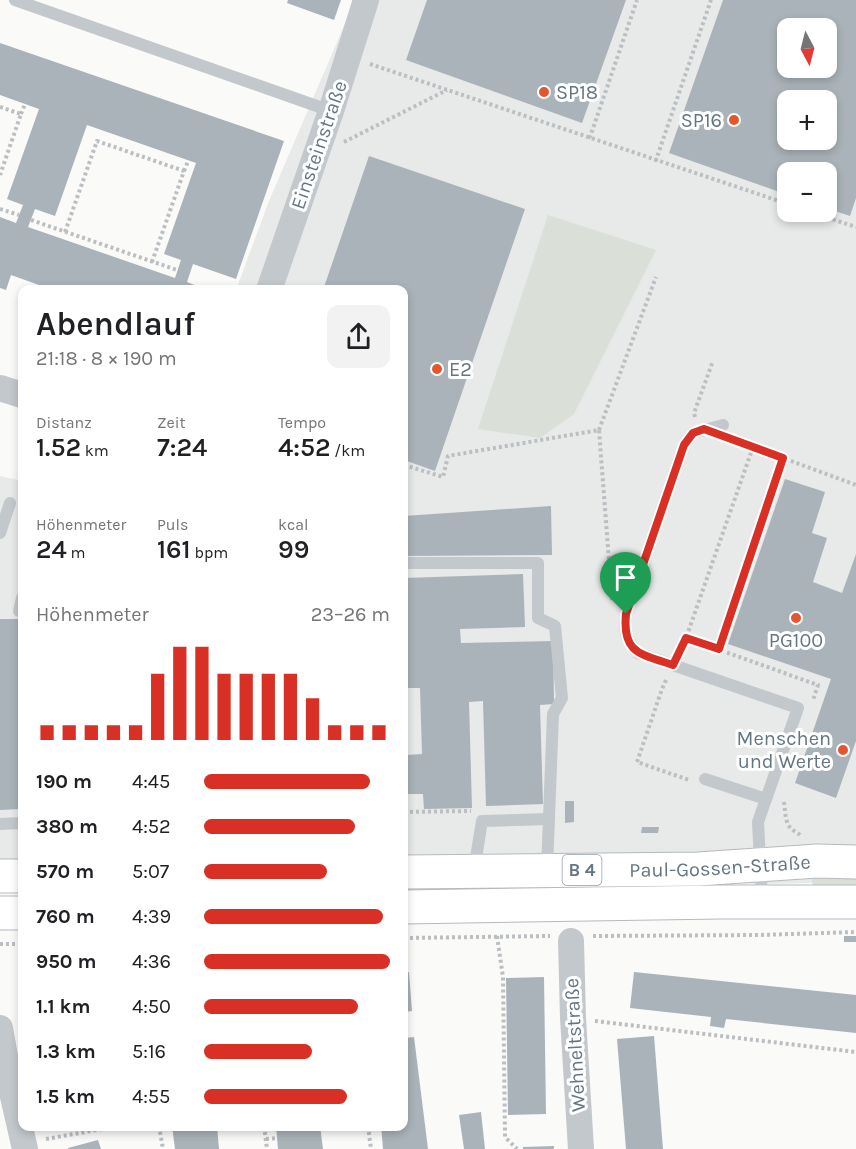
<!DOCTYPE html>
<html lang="de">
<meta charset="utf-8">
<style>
body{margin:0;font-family:Karla,sans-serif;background:#f2f2f2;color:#202124;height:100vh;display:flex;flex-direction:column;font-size:22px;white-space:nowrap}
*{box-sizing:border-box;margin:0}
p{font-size:20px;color:#757577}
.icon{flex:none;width:33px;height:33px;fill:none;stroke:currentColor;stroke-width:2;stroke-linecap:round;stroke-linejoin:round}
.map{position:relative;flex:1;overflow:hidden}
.side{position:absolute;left:18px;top:285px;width:390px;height:846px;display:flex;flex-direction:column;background:#fff;border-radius:12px;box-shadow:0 3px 9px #0003}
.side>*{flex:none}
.needle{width:39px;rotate:173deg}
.controls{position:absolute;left:777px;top:18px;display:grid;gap:12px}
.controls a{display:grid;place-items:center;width:60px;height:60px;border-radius:12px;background:#fff;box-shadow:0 3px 9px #0003;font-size:30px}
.pin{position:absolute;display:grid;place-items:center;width:51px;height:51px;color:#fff;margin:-62px -26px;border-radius:50% 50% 50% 0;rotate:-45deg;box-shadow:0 0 6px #0007}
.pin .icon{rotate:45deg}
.round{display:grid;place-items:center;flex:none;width:63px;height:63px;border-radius:12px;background:#f2f2f2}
.summary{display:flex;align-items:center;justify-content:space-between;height:102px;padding:0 18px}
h1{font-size:33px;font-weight:600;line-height:45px}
.figures{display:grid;grid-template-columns:repeat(3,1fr);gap:9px;height:102px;padding:6px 18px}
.figures div{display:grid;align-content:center}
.figures b{font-size:26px;font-weight:600}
.figures small{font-size:16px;font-weight:400}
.figures p{font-size:16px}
.chart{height:168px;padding:12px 18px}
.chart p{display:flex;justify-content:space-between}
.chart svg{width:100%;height:108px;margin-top:6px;stroke:#d93025;stroke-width:6}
ul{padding:0 18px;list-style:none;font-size:20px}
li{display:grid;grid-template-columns:96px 72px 1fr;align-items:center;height:45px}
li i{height:15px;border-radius:8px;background:#d93025}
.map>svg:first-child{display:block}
</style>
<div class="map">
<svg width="856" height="1149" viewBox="0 0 856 1149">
<rect width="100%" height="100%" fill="#fafaf8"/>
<g fill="#e8e9e9" fill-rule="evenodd">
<path d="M355,0H856V882L758,884L575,879L404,882V290H236L269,201ZM788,28H826V68H788ZM788,100H826V140H788ZM788,172H826V212H788Z"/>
<polygon points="0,476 22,481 22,890 0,890"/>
</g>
<g fill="#dadfd7">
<polygon points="548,215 656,250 574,414 540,438 478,429"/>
<polygon points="812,879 856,879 856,890 813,889"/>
<polygon points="733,882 734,884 733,886 546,888 483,894 404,895 404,885"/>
</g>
<g fill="#aab3b9" fill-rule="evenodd">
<polygon points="288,0 341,0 334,20 287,3"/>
<polygon points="427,0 626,0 582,123 406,60"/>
<path d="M723,0H856V198L850,216L826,208V172H788V195L669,153ZM788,28H826V68H788ZM788,100H826V140H788Z"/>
<path d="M0,43L284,141L236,279L193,264L187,282L207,290H53L11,275L6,290L0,288V217L16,223L23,205L7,199L39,109L0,95ZM87,125L196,163L164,254L181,260L175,278L28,227L35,209L55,216Z"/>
<polygon points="369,156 525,209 435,471 404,460 404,290 323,290"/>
<polygon points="785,479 825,492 812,533 827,538 813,582 842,593 856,554 856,741 836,798 795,783 831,679 728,644"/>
<polygon points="551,506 552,555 404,556 404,516"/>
<polygon points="523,574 525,627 460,629 461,643 553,641 554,704 540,705 543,804 486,806 483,701 469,702 472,808 424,809 423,794 404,794 404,726 405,726 406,755 422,754 420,688 404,688 404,578"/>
<polygon points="0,619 22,619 22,809 0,810"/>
<polygon points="565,801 574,801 574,822 565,823"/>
<polygon points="642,827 659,827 658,833 641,833"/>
<rect x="844" y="936" width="12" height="6"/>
<polygon points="409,972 412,1011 404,1012 404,973"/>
<polygon points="634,972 856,995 856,1033 726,1019 724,1028 710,1026 711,1017 630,1008"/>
<polygon points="544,977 546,1114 508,1115 506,978"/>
<polygon points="654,1036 663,1149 626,1149 617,1039"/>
<polygon points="414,1037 428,1149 383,1149 381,1126 404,1126 404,1038"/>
<polygon points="481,1112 485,1149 464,1149 459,1115"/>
<polygon points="172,1126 217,1126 219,1149 175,1149"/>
<polygon points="276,1126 320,1126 323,1149 278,1149"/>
<polygon points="98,1140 101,1149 68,1149 68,1148"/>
<polygon points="554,1146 554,1149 523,1149 523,1147"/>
</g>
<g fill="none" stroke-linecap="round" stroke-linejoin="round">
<g stroke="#b5babe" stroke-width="35">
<g id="primary">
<path id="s1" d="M404,872L698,869L817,861L856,862"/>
<polyline points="0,876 22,876"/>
<polyline points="404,907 720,902 856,902"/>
<polyline points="0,913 22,913"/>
</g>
</g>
<g stroke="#bbbfc2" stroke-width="4" stroke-dasharray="3 3" stroke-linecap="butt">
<polyline points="370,64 788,204"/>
<polyline points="0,107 21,114 0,175"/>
<polyline points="21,114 25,104"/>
<polyline points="591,138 590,137 637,0"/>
<polyline points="344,142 447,90"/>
<polyline points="655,159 656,160 711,0"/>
<polyline points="184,171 188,161"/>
<polyline points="0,209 19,215"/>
<polyline points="810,212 856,227"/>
<polyline points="31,220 177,270"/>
<polyline points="65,232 97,141 184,171 152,262"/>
<polyline points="695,417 694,413 713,361"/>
<polyline points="599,430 656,277"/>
<polyline points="729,438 856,485"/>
<polyline points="753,447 686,638 818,685 813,700"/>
<polyline points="404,465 443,477 448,456 599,430 612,600"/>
<polyline points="719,649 783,458"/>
<polyline points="680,651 686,638"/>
<polyline points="666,680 662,689 637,762 689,780"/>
<path d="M784,802C785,809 785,820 789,826C792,831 797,832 800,835"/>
<polyline points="404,812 471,811"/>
<polyline points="497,936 503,977 505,1137 517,1149"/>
<polyline points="593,936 759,935 856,932"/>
<polyline points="404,938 550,936"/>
<polyline points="0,944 22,944"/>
<polyline points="595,1021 856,1052"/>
<polyline points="159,1126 163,1149"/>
<polyline points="264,1126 267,1149"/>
<polyline points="368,1126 371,1149"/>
<polyline points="368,1127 379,1126"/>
<polyline points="46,1139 119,1126"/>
<polyline points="266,1139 277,1138"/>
</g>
<g stroke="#c3c8cc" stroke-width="12">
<polyline points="15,0 331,111"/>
<path d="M723,425L693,433L684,445L626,614C624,632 625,639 638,653L798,708L758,822L762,899"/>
<polyline points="0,533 10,503"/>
<polyline points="404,563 538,563 538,618 555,626 562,698 553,714 547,869"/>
<polyline points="19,611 22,598"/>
<polyline points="705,779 766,799"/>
<polyline points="0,824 22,823"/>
<polyline points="474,870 482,821 549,819"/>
</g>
<g stroke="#c3c8cc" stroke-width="26">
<polyline points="269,290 331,111 366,0"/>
<polyline points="0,388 22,395"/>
<polyline points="571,941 573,1018 581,1149"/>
<polyline points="0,1028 9,1079 25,1149"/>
</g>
<use href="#primary" stroke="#fff" stroke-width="33"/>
</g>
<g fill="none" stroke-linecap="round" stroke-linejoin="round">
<g stroke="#fff" stroke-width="12">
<path id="route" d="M704,429L783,458L719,649L686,638L673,665C641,654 622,654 626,614L684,445L693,433Z"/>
</g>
<use href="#route" stroke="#d93025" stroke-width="8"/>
</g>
<g fill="#e4572e" stroke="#fff" stroke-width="2">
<circle cx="544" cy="92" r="6"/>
<circle cx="734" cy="120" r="6"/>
<circle cx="437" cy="369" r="6"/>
<circle cx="796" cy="618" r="6"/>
<circle cx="843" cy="750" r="6"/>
</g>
<g text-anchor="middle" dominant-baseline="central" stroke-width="6" stroke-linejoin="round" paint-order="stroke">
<rect fill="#fff" stroke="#939fa8" stroke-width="1.5" x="562.5" y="855" width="39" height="30" rx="4.5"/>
<g font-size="18" font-weight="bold" fill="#657683">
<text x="582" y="870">B 4</text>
</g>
<g font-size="20" fill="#657683" stroke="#fff" text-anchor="start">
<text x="556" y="92">SP18</text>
<text x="722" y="120" text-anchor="end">SP16</text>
<text x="449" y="369">E2</text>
<text x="796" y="640" text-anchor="middle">PG100</text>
<text x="831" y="738" text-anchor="end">Menschen<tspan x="831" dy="23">und Werte</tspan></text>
</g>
<g font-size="20" fill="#657683" stroke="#fff">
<text transform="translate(319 145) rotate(-71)">Einsteinstraße</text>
<text stroke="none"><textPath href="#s1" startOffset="316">Paul-Gossen-Straße</textPath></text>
<text transform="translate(575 1045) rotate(-93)">Wehneltstraße</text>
</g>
</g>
</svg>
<div class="controls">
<a><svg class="needle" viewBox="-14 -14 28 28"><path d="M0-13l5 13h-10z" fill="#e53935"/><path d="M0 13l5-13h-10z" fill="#757577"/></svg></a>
<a>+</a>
<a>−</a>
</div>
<div class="pin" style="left:626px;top:614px;background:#1e9e55"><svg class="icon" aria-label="arrive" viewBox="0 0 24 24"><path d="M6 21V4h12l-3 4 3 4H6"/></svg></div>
<section class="side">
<div class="summary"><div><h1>Abendlauf</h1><p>21:18 · 8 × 190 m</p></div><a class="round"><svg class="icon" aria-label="share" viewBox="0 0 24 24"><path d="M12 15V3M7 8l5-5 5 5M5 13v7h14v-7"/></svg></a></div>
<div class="figures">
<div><p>Distanz</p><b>1.52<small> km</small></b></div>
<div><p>Zeit</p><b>7:24</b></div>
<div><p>Tempo</p><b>4:52<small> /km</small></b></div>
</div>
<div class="figures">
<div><p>Höhenmeter</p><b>24<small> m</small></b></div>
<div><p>Puls</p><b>161<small> bpm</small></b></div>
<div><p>kcal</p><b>99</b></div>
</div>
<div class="chart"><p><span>Höhenmeter</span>23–26 m</p>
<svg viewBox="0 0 160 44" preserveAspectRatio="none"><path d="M5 44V38M15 44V38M25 44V38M35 44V38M45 44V38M55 44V17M65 44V6M75 44V6M85 44V17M95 44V17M105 44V17M115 44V17M125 44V27M135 44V38M145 44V38M155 44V38"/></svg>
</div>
<ul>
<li><b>190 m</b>4:45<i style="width:89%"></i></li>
<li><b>380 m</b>4:52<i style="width:81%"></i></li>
<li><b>570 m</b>5:07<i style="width:66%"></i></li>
<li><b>760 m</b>4:39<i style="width:96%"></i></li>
<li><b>950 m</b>4:36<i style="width:100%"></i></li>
<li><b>1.1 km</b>4:50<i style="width:83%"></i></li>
<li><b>1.3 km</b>5:16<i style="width:58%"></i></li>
<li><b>1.5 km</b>4:55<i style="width:77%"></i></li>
</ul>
</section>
</div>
